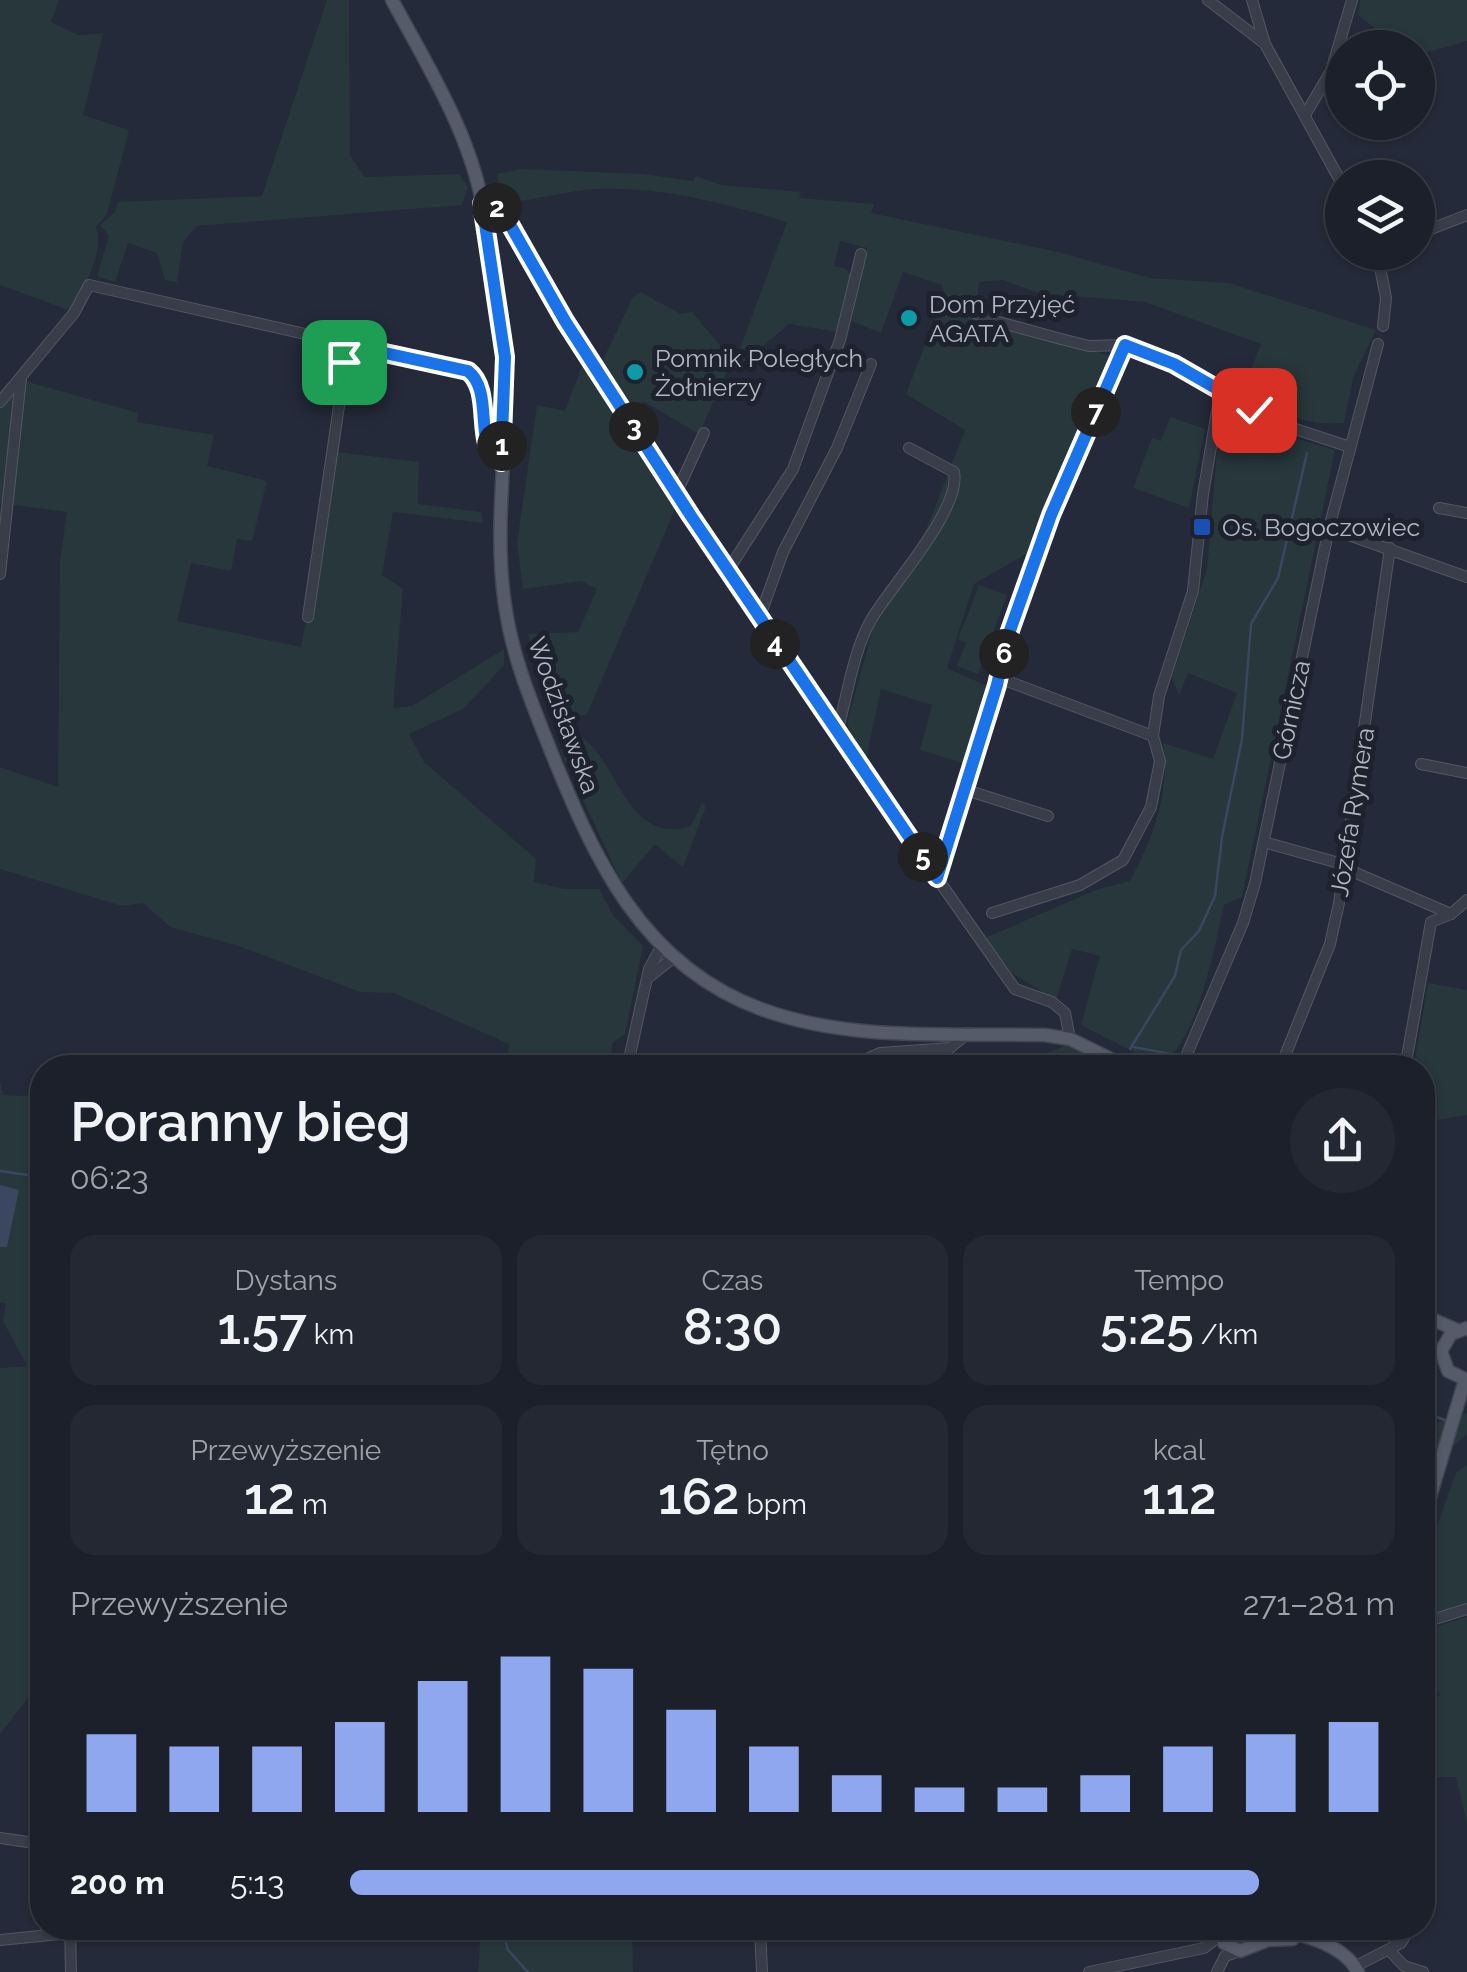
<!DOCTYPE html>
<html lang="pl">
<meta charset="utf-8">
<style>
body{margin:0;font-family:Raleway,sans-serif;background:#242833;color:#f1f3f6;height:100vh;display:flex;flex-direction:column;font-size:38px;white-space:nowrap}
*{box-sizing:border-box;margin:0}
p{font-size:32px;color:#a0a3a9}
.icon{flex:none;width:55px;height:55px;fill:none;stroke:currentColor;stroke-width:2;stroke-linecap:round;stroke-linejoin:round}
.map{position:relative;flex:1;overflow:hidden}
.details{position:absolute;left:30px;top:1055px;width:1405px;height:885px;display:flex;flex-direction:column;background:#1b202b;border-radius:40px;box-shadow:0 2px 8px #0004,0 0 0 2px #393e47}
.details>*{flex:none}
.buttons{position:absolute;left:1325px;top:30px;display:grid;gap:20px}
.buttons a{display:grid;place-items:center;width:110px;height:110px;border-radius:50%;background:#1b202b;box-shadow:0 2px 8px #0004,0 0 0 2px #393e47;font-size:50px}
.pin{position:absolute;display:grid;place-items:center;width:85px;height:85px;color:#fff;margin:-42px;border-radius:20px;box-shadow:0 5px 15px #0006}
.km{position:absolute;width:50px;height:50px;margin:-25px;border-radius:50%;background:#222;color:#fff;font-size:28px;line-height:50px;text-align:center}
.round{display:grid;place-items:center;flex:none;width:105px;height:105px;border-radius:52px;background:#242833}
.overview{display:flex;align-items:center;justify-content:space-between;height:170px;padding:0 40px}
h1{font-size:55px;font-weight:600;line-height:75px}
.figures{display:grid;grid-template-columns:repeat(3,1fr);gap:15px;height:170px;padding:10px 40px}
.figures div{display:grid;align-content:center;border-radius:25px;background:#242833;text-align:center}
.figures b{font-size:50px;font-weight:600}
.figures small{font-size:28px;font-weight:400}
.figures p{font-size:28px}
.chart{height:280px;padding:20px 40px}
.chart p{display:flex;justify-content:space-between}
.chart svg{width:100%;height:180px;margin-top:10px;stroke:#8fa7ee;stroke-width:6}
ul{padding:0 40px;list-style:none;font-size:32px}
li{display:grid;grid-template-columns:160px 120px 1fr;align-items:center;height:75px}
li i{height:25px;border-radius:12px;background:#8fa7ee}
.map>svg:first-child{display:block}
</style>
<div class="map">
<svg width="1467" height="1972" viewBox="0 0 1467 1972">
<rect width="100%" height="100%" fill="#242a39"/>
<g fill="#27373b">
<path d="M0,0H59L51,22L78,35L103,33L83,115L129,130L107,214L96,227C105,250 83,291 71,311L0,285Z"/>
<polygon points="327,0 349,0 350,156 365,177 459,174 468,187 462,205 197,226 183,242 177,282 165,280 157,253 128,243 115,282 97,276 109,236 100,225 115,212 118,202 262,196"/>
<polygon points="1360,0 1467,0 1467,41 1421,54 1418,48 1398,46 1358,15"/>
<path d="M521,169L643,174L693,181L696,176L721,185L801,192L799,198L874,204L871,213L1058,252L1150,278L1229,283L1376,330L1353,378L1344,423C1309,426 1265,414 1246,382L1261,344L1145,302L1038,293L1003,280L979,282L977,311L945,297L942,285L903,272L881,333L849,320L867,248L840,241L834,266L846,269L853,278L838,332L789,324L731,373L787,222C725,203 661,186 595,189C564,191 534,201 502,203L497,174Z"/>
<polygon points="640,292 681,314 692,312 732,360 699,434 643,401 641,417 601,364 633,297"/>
<polygon points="941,304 1110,356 1028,553 974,584 947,668 987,686 966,764 920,750 932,705 881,689 864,768 847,723 873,628 926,530 965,430 906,394"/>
<polygon points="582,365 676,507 587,714 560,722 528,634 578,632 597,589 581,581 523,589 517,543 537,405 565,411"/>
<polygon points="25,381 138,413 137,422 214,435 207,466 267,481 252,541 237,539 231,571 191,563 177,621 301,647 337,452 419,462 418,504 481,512 483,523 393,512 382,575 403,589 393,708 412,706 504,649 504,665 463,709 409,734 424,762 536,859 534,882 564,889 599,889 613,915 643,946 625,1034 612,1043 611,1067 506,1067 509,1044 394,993 360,992 239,946 170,927 143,903 122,906 0,869 0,767 58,787 60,560 67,512 0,503 0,406"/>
<path d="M1246,415L1285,435L1335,450L1242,897L1224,905C1215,945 1197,1046 1159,1065L1081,1025L1100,956L1072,949L1056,1000L1012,973L985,938L1096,890L1130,881C1154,836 1170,793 1163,743L1213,759L1237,693L1188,673L1179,696L1172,677L1207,569L1218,439Z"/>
<polygon points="1170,417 1205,429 1189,508 1133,488 1152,438 1161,441"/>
<polygon points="979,585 1007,595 978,674 957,666 966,643 958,639"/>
<path d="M580,736C619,761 627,847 691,826L702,803L706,806L683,867L655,844L622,883L560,751Z"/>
<polygon points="1428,983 1467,990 1467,1115 1423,1122 1422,1068 1414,1067"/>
<polygon points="1067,1045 1101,1056 1117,1068 937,1068 938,1052 1038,1056"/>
<polygon points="0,1081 3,1095 42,1097 42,1680 0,1734 0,1368 27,1366 3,1321 6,1303 0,1303"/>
<polygon points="1467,1413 1467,1434 1423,1473 1423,1427"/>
<polygon points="1467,1465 1467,1603 1423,1616 1423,1564 1456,1473"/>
<polygon points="1467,1617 1467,1824 1456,1777 1423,1777 1423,1707 1440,1695 1426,1674 1422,1631"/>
<polygon points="481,1928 632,1928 633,1972 478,1972"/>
</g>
<polygon fill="#3b4660" points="0,1185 19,1190 7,1247 0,1247"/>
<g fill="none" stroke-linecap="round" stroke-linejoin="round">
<g stroke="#3b4660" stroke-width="2.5">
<polyline points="1133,1047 1171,1054"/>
<polyline points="1130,1049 1175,976 1181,950 1199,931 1215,896 1222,837 1242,739 1251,624 1278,578 1307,453"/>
<path d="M1055,1068C1070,1058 1080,1059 1095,1068"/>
<polyline points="0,1171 42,1177"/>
<polyline points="1422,1411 1447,1421"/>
<polyline points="502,1928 508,1950 528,1972"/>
</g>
<g stroke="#535764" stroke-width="12">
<g id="minor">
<polyline points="1208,0 1264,43"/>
<polyline points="1252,0 1265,44 1342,184"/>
<polyline points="1305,115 1331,71 1352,0"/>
<polyline points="483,204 505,214 565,321 691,517 937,878 1015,989 1052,1002 1065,1013 1070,1039"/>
<polyline points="1418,234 1467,215"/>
<polyline points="1377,252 1386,298 1383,326"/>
<polyline points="939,298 991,320 1061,339 1089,346 1125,345 1221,388 1271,421 1350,447"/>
<path d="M0,402L74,313L89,285L468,371C496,392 471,448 501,461"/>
<polyline points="676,494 704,433"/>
<polyline points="1439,508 1467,513"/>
<polyline points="1329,528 1467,577"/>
<polyline points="727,572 793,469 840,340 861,254"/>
<polyline points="0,574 21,378"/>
<polyline points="308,617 348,345"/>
<polyline points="759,619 783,552 837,448 871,364"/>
<polyline points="999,678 1153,736"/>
<path d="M837,732C847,698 853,651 871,620C890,587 962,509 954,472L909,448"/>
<polyline points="1421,764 1467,773"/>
<polyline points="963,789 1048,816"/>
<polyline points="1264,842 1346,865 1356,873 1451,914 1467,900"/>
<polyline points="937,878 999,678 1007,639 1051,515 1125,345"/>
<polyline points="992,913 1080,885 1123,860 1151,807 1160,761 1153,736 1159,696 1193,591 1203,494 1221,388"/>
<polyline points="649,977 673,958"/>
<polyline points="627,1068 649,969 661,947"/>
<polyline points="847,1068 880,1053 950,1048 968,1033"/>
<polyline points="1181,1068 1243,923 1255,883 1329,528 1378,344"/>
<polyline points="1280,1068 1330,944 1339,903 1390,548"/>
<polyline points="1405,1068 1431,922 1451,914"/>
<polyline points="1422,1623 1467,1609"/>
<polyline points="0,1838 42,1844"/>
<polyline points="70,1928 71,1972"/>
<polyline points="760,1928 762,1972"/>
<polyline points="0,1940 70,1933"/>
<polyline points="1390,1951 1404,1966 1423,1972"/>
<polyline points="1356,1966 1401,1943 1410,1928"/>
<polyline points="1089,1972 1204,1948 1221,1935"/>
<polyline points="1217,1972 1225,1956 1240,1951"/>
</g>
</g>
<g stroke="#414652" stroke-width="15">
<g id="major">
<path d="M392,0C427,65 470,133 483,207C494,266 505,326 506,386C506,460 494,532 505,605C512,656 531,701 550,749C594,858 641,965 761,1009C849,1042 952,1033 1045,1035L1070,1039L1129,1068"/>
<polyline points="1422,1315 1457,1330"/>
<polyline points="1467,1328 1451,1334 1441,1351 1448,1371 1467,1380"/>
<polyline points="1422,1524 1465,1380"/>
<polyline points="1220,1928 1224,1943 1240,1951 1268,1940 1293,1939"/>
<path d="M1272,1928C1302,1935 1343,1943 1358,1972"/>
</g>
</g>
<use href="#minor" stroke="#383d49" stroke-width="10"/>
<use href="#major" stroke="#565b69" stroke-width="12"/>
</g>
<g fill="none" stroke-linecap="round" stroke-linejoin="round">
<g stroke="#fff" stroke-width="20">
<path id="route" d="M344,362L348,345L468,371C495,392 472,448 501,462L505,357L482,204L504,214L565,321L691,516L937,878L997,685L1007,639L1051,515L1125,345L1174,364L1254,410"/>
</g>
<use href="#route" stroke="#1a73e8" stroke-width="12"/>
</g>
<g fill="#0f9aa8" stroke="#1d222e" stroke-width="4">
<circle cx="909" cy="318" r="10"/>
<circle cx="635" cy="372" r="10"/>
</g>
<rect fill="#1a4fb4" stroke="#1d222e" stroke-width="4" x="1192" y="517" width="20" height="20" rx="5"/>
<g text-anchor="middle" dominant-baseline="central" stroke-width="10" stroke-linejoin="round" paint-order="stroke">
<g font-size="25" fill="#b3b7c5" stroke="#1d222e" text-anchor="start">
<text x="929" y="304">Dom Przyjęć<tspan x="929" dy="29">AGATA</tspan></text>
<text x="655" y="358">Pomnik Poległych<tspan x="655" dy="29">Żołnierzy</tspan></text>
<text x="1222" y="527">Os. Bogoczowiec</text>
</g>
<g font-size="25" fill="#b3b7c5" stroke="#1d222e">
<text transform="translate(1291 710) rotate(-78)">Górnicza</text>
<text transform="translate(564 715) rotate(70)">Wodzisławska</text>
<text transform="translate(1352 812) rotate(-81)">Józefa Rymera</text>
</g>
</g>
</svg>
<div class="buttons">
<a><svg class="icon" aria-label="locate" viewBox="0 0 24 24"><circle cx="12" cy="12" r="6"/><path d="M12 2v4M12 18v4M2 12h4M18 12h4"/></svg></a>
<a><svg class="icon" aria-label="layers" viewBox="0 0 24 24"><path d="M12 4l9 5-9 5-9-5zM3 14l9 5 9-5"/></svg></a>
</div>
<div class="pin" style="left:344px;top:362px;background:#1e9e55"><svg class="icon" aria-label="arrive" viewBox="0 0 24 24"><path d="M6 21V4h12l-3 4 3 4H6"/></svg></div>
<div class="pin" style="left:1254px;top:410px;background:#d93025"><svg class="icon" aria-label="check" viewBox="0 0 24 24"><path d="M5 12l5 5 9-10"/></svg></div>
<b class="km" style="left:502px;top:446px">1</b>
<b class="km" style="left:497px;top:208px">2</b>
<b class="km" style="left:634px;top:427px">3</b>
<b class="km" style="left:775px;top:644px">4</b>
<b class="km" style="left:923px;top:857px">5</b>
<b class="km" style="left:1004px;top:654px">6</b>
<b class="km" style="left:1096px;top:412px">7</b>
<section class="details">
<div class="overview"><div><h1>Poranny bieg</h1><p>06:23</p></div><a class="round"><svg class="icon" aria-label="share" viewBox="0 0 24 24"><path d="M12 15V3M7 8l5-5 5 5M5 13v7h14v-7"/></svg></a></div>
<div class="figures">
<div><p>Dystans</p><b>1.57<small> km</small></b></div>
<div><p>Czas</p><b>8:30</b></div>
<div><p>Tempo</p><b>5:25<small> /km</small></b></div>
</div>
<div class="figures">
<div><p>Przewyższenie</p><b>12<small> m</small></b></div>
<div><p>Tętno</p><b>162<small> bpm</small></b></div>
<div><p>kcal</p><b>112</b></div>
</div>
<div class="chart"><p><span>Przewyższenie</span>271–281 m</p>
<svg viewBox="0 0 160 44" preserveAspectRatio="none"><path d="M5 44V25M15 44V28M25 44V28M35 44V22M45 44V12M55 44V6M65 44V9M75 44V19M85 44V28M95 44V35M105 44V38M115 44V38M125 44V35M135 44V28M145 44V25M155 44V22"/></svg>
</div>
<ul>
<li><b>200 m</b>5:13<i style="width:87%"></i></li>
</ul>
</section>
</div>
